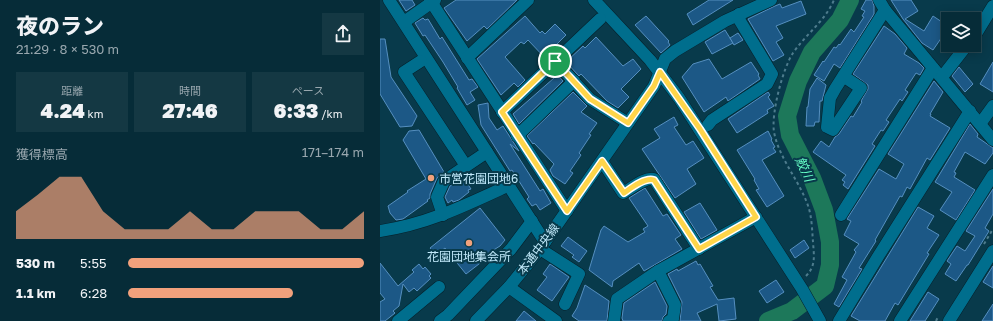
<!DOCTYPE html>
<html lang="ja">
<meta charset="utf-8">
<style>
body{margin:0;font-family:"Golos Text","Noto Sans JP",sans-serif;background:#143843;color:#f1f3f6;height:100vh;display:flex;flex-direction:column;font-size:15px;white-space:nowrap}
*{box-sizing:border-box;margin:0}
p{font-size:13px;color:#98a7ae}
.icon{flex:none;width:22px;height:22px;fill:none;stroke:currentColor;stroke-width:2;stroke-linecap:round;stroke-linejoin:round}
.map{position:relative;flex:1;overflow:hidden}
.sheet{display:flex;flex-direction:column;background:#062c38;width:380px}
.sheet>*{flex:none}
.tools{position:absolute;left:561px;top:12px;display:grid;gap:8px}
.tools a{display:grid;place-items:center;width:40px;height:40px;border-radius:0px;background:#062c38;box-shadow:0 2px 10px #0003,0 0 0 1px #274853;font-size:20px}
.pin{position:absolute;display:grid;place-items:center;width:34px;height:34px;color:#fff;margin:-17px;border:2px solid #fff;border-radius:50%;box-shadow:0 1px 4px #0007}
.round{display:grid;place-items:center;flex:none;width:42px;height:42px;border-radius:0px;background:#143843}
.overview{display:flex;align-items:center;justify-content:space-between;height:68px;padding:0 16px}
h1{font-size:22px;font-weight:800;line-height:30px}
.metrics{display:grid;grid-template-columns:repeat(3,1fr);gap:6px;height:68px;padding:4px 16px}
.metrics div{display:grid;align-content:center;border-radius:0px;background:#143843;text-align:center}
.metrics b{font-size:20px;font-weight:800}
.metrics small{font-size:11px;font-weight:400}
.metrics p{font-size:11px}
.chart{height:112px;padding:8px 16px}
.chart p{display:flex;justify-content:space-between}
.chart svg{width:100%;height:72px;margin-top:4px;fill:#f1a17c;opacity:.7}
ul{padding:0 16px;list-style:none;font-size:13px}
li{display:grid;grid-template-columns:64px 48px 1fr;align-items:center;height:30px}
li i{height:10px;border-radius:5px;background:#f1a17c}
main{display:flex;flex:1;min-height:0}
.map>svg:first-child{display:block}
</style>
<main>
<section class="sheet">
<div class="overview"><div><h1>夜のラン</h1><p>21:29 · 8 × 530 m</p></div><a class="round"><svg class="icon" aria-label="share" viewBox="0 0 24 24"><path d="M12 15V3M7 8l5-5 5 5M5 13v7h14v-7"/></svg></a></div>
<div class="metrics">
<div><p>距離</p><b>4.24<small> km</small></b></div>
<div><p>時間</p><b>27:46</b></div>
<div><p>ペース</p><b>6:33<small> /km</small></b></div>
</div>
<div class="chart"><p><span>獲得標高</span>171–174 m</p>
<svg viewBox="0 0 160 44" preserveAspectRatio="none"><path d="M0 44V27L10 17L20 6L30 6L40 27L50 38L60 38L70 38L80 27L90 38L100 38L110 27L120 27L130 27L140 38L150 38L160 27V44z"/></svg>
</div>
<ul>
<li><b>530 m</b>5:55<i style="width:100%"></i></li>
<li><b>1.1 km</b>6:28<i style="width:70%"></i></li>
</ul>
</section>
<div class="map">
<svg width="613" height="321" viewBox="0 0 613 321">
<rect width="100%" height="100%" fill="#083a4b"/>
<g fill="none" stroke-linecap="round" stroke-linejoin="round">
<polyline stroke="#1d785a" stroke-width="18" points="388,321 412,311 445,286 450,265 450,242 444,210 432,178 410,135 407,116 418,81 432,52 460,20 470,0"/>
</g>
<g fill="#1c5886" stroke="#558fc0">
<polygon points="19,0 32,0 35,5 26,11"/>
<polygon points="76,0 137,0 107,29 104,26 87,41 64,8"/>
<polygon points="329,0 353,0 313,25 307,14"/>
<polygon points="486,0 492,0 494,6 494,14 460,68 454,64 444,81 434,75 443,61 444,62 454,47 456,48 459,44 460,45 471,29 474,32 484,17 482,16 485,11 481,9"/>
<polygon points="511,0 531,0 538,11 525,19 544,31 553,16 568,26 568,32 564,38 562,37 553,50 542,43 523,19"/>
<polygon points="421,1 426,14 396,26 403,38 396,42 404,55 393,61 368,19 395,6 400,4 402,8"/>
<polygon points="145,16 160,33 162,31 165,34 175,24 186,35 171,50 174,52 166,59 148,40 144,44 141,42 125,57 145,80 138,87 134,83 121,95 97,59"/>
<polygon points="266,16 289,41 288,42 290,45 281,53 255,25"/>
<polygon points="43,18 45,20 48,19 60,39 62,37 89,80 92,79 98,87 90,92 95,100 87,105 77,88 78,87 63,62 45,35 43,36 35,23"/>
<polygon points="504,26 515,34 527,48 524,54 539,63 544,68 540,75 536,73 525,90 528,92 522,101 520,99 506,120 509,122 503,131 501,130 492,144 495,146 468,189 463,185 465,182 462,180 466,175 433,152 441,141 449,147 455,137 459,134 471,116 473,117 482,102 481,101 488,89 488,85 473,74"/>
<polygon points="345,30 353,43 332,54 325,42"/>
<polygon points="358,33 363,40 354,45 350,38"/>
<polygon points="216,37 243,66 253,59 261,69 241,89 249,97 238,108 227,101 201,74 199,76 198,75 186,62 203,46 205,48"/>
<polygon points="0,39 5,39 11,77 37,116 32,126 20,127 0,94"/>
<polygon points="329,59 342,79 371,62 379,74 378,75 380,79 348,101 346,97 324,112 302,77 313,64"/>
<polygon points="613,62 613,92 600,84"/>
<polygon points="579,67 593,84 585,92 572,76"/>
<polygon points="175,72 183,81 139,124 133,114 174,78 171,76"/>
<polygon points="437,78 446,85 442,101 440,101 439,122 435,122 434,126 426,126 427,107 428,107 430,89"/>
<polygon points="554,81 563,92 550,114 551,114 550,116 570,128 550,160 547,158 530,189 527,187 522,197 520,196 495,240 496,241 479,268 482,269 459,307 454,304 467,280 462,277 476,252 474,250 479,244 464,235 471,221 467,219 499,169 516,179 524,164 508,154"/>
<polygon points="193,92 207,106 201,112 217,123 209,134 211,135 199,153 201,155 190,171 193,173 185,184 173,176 170,170 174,164 154,143 153,144 147,136"/>
<polygon points="388,92 390,95 388,97 394,106 387,110 388,113 357,133 348,119"/>
<polygon points="108,103 109,118 117,130 123,126 139,151 130,144 160,191 163,189 171,203 160,210 156,204 152,206 147,199 149,197 132,170 130,171 101,125 98,105"/>
<polygon points="294,117 298,125 294,127 306,145 313,141 324,158 307,169 316,184 295,198 262,149 280,138 274,129"/>
<polygon points="590,124 598,134 597,137 613,148 613,153 605,164 585,152 574,172 576,173 574,177 595,190 576,220 560,210 572,192 555,182"/>
<polygon points="39,130 64,172 57,178 50,194 50,198 47,200 48,201 23,219 16,220 10,213 8,206 28,192 27,191 46,179 23,140 29,131"/>
<polygon points="388,131 392,139 391,140 395,147 393,148 396,152 382,160 404,196 387,207 376,190 379,189 374,180 375,179 357,150"/>
<polygon points="81,180 83,182 85,180 91,189 88,190 89,192 79,200 73,202 72,200 68,203 65,197 70,186"/>
<polygon points="265,188 283,216 287,214 301,235 295,239 302,249 264,271 259,263 233,281 232,287 209,270 221,230 224,226 248,242 265,232 263,229 268,226 249,198"/>
<polygon points="613,189 613,214 605,228 609,231 588,265 587,265 576,281 565,274 571,264 567,261 577,246 585,251 595,236 586,231"/>
<polygon points="320,203 337,230 321,239 304,212"/>
<polygon points="538,207 554,216 547,228 559,235 547,253 549,254 518,305 515,303 505,321 480,321 471,316"/>
<polygon points="100,208 125,240 120,246 107,254 108,257 86,274 65,248 56,255 50,248"/>
<polygon points="188,237 207,251 199,262 192,257 194,255 181,246"/>
<polygon points="424,240 429,248 415,258 410,250"/>
<polygon points="316,261 318,265 320,264 333,286 330,287 338,300 354,298 356,319 339,321 337,304 317,313 321,321 300,321 302,302 288,274 297,269 298,271"/>
<polygon points="0,263 18,286 34,272 32,270 39,264 43,269 45,267 51,274 49,276 51,278 37,291 34,288 29,292 23,284 19,306 13,311 15,313 5,321 0,321 0,302 5,299 0,293"/>
<polygon points="170,264 189,277 172,301 157,290 167,277 163,274"/>
<polygon points="613,266 613,288 603,282"/>
<polygon points="396,280 404,292 387,303 379,291"/>
<polygon points="275,282 287,306 286,314 283,317 282,321 243,321 242,318 244,303"/>
<polygon points="205,285 229,301 227,321 199,321 192,316 197,308"/>
<polygon points="548,292 559,299 545,321 530,321"/>
<polygon points="613,304 613,321 602,321"/>
<polygon points="144,311 156,321 136,321"/>
</g>
<g fill="none" stroke-linecap="round" stroke-linejoin="round">
<g stroke="#04202a" stroke-width="13">
<g id="minor">
<polyline points="9,0 165,242"/>
<polyline points="50,0 187,211"/>
<polyline points="214,0 270,60 299,98 422,289 440,321"/>
<polyline points="499,0 505,10 613,140"/>
<polyline points="24,22 55,0"/>
<polyline points="594,37 613,6"/>
<polyline points="87,58 148,0"/>
<polyline points="41,61 24,72 86,166"/>
<polyline points="175,61 210,99 248,123"/>
<polyline points="463,76 481,88 453,130 447,127 450,98 455,89 505,10"/>
<polyline points="562,77 587,45"/>
<polyline points="122,112 220,19"/>
<polyline points="600,124 613,106"/>
<polyline points="328,125 332,120 387,84 392,74 360,21 359,14"/>
<polyline points="137,136 194,81"/>
<path d="M222,161L243,193C252,188 265,177 274,179L319,249"/>
<polyline points="63,215 57,197 64,181 107,152"/>
<polyline points="461,215 553,68"/>
<path d="M0,231C44,225 82,207 123,188"/>
<polyline points="160,249 199,274 185,304"/>
<polyline points="278,271 295,305 293,319 289,321"/>
<polyline points="129,287 176,321"/>
<polyline points="18,321 59,287"/>
<polyline points="60,321 68,315 131,249 152,221"/>
<polyline points="96,321 129,287 160,249 274,86 285,59 295,51 345,21 391,0"/>
<polyline points="234,321 237,299 278,271 376,217"/>
<polyline points="459,321 499,255 590,111"/>
<polyline points="520,321 613,175"/>
<polyline points="569,321 613,251"/>
</g>
</g>
<g stroke="#4e7c8d" stroke-width="2" stroke-dasharray="3 3" stroke-linecap="butt">
<polyline points="604,244 613,229"/>
<path d="M426,276C436,266 434,256 433,242C432,230 432,215 427,203C418,179 399,158 394,132C391,113 403,68 413,53C426,34 445,21 454,0"/>
<polyline points="556,321 558,317"/>
</g>
<use href="#minor" stroke="#006e8d" stroke-width="12"/>
</g>
<g fill="none" stroke-linecap="round" stroke-linejoin="round">
<g stroke="#fff" stroke-width="8">
<path id="route" d="M175,61L210,99L248,123L274,86L280,72L320,129L376,217L319,249L274,180C265,177 251,188 244,193L222,161L187,211L122,112Z"/>
</g>
<use href="#route" stroke="#ffd54a" stroke-width="5"/>
</g>
<g fill="#f1a17c" stroke="#083a4b" stroke-width="1.5">
<circle cx="51" cy="178" r="4"/>
<circle cx="89" cy="243" r="4"/>
</g>
<g text-anchor="middle" dominant-baseline="central" stroke-width="4" stroke-linejoin="round" paint-order="stroke">
<g font-size="12" fill="#c2eafb" stroke="#083a4b" text-anchor="start">
<text x="59" y="178">市営花園団地6</text>
<text x="89" y="256" text-anchor="middle">花園団地集会所</text>
</g>
<g font-size="12" fill="#c2eafb" stroke="#083a4b">
<text transform="translate(158 249) rotate(-53)">本通中央線</text>
</g>
<g font-size="13" font-style="italic" fill="#63fac3" stroke="#083a4b">
<text transform="translate(425 169) rotate(65)">鮫川</text>
</g>
</g>
</svg>
<div class="tools">
<a><svg class="icon" aria-label="layers" viewBox="0 0 24 24"><path d="M12 4l9 5-9 5-9-5zM3 14l9 5 9-5"/></svg></a>
</div>
<div class="pin" style="left:175px;top:61px;background:#1e9e55"><svg class="icon" aria-label="arrive" viewBox="0 0 24 24"><path d="M6 21V4h12l-3 4 3 4H6"/></svg></div>
</div>
</main>
